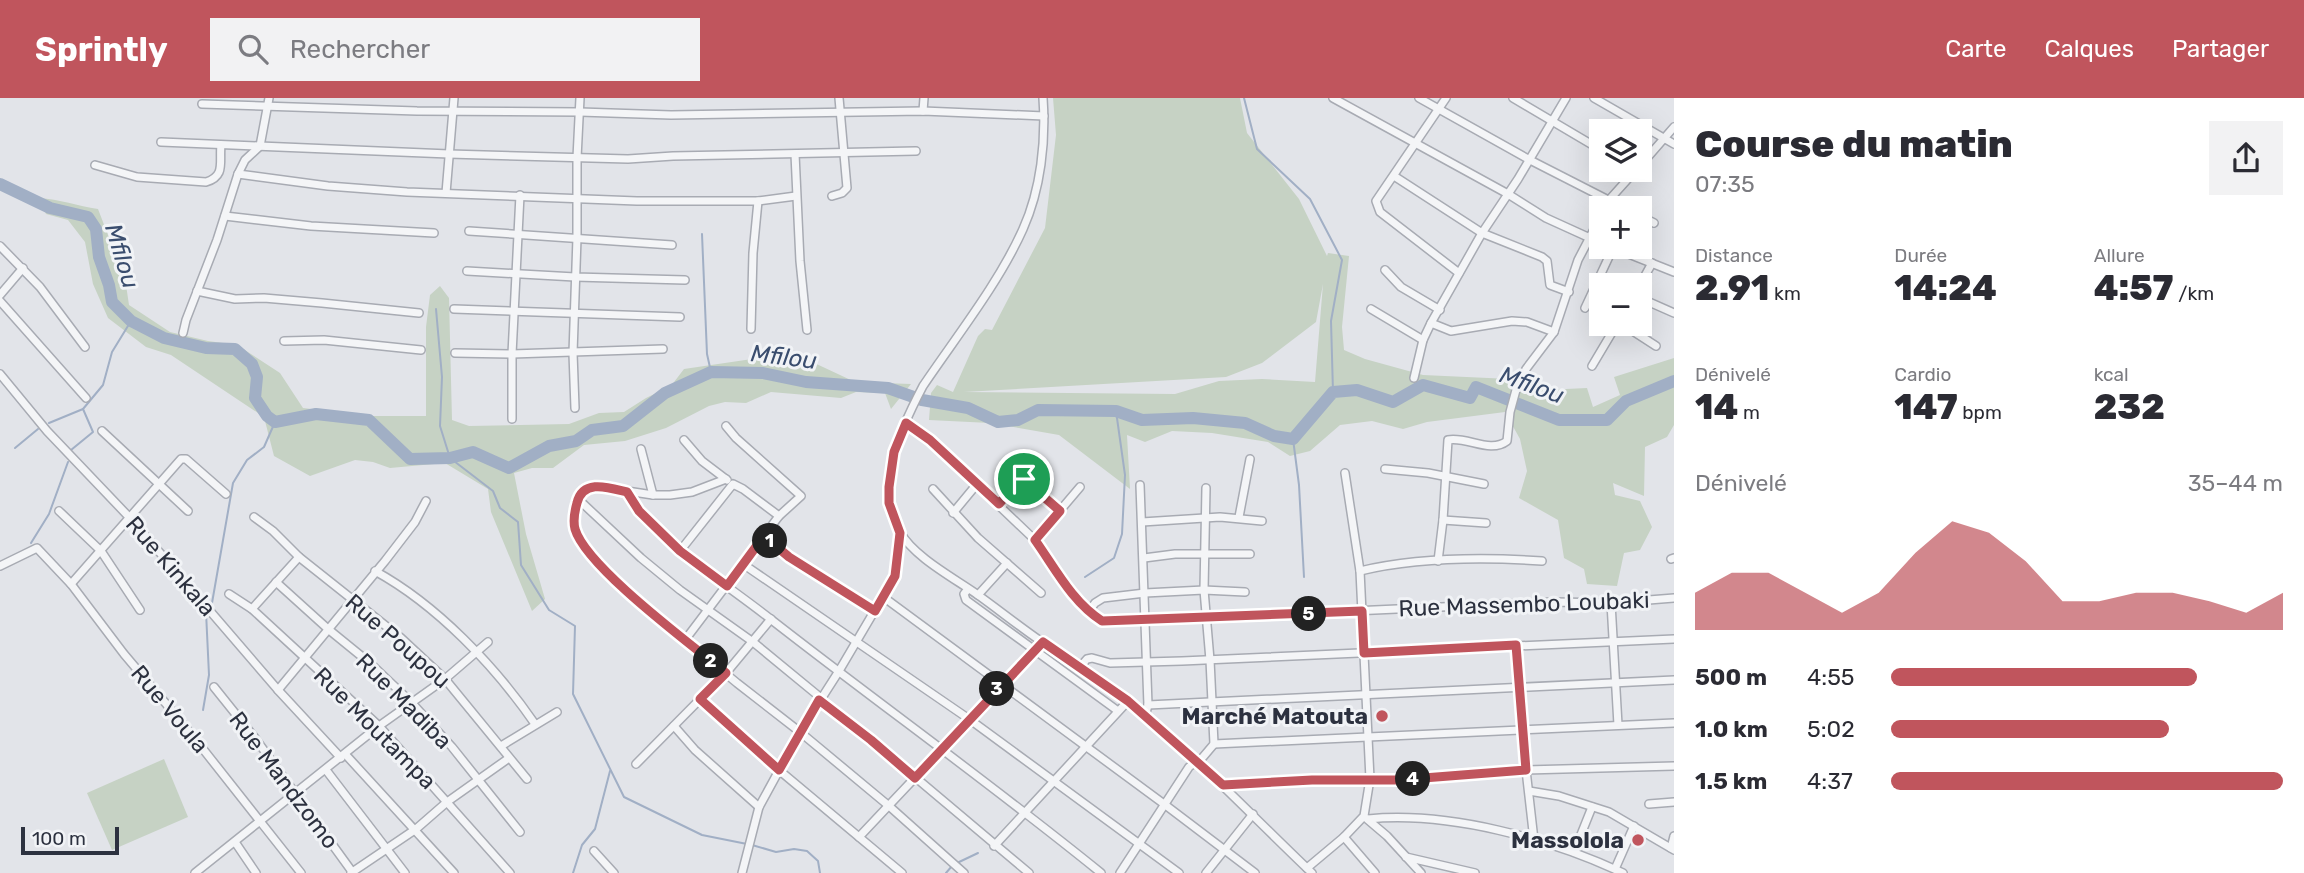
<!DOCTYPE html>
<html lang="fr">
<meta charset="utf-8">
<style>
body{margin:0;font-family:Rubik,sans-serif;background:#f2f2f3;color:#2b2b33;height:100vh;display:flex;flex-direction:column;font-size:26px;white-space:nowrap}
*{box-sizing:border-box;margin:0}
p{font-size:23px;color:#7c7c81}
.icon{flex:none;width:38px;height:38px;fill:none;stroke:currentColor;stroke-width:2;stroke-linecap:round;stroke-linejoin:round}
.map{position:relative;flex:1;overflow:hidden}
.sheet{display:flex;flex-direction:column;background:#fff;width:630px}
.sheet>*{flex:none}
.controls{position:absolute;left:1589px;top:21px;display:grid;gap:14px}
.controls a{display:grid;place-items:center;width:63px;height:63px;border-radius:0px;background:#fff;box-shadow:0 7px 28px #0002;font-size:35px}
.scale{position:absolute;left:21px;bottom:18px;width:98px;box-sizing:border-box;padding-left:7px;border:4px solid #2c313f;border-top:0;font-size:19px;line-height:24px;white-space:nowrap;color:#2c313f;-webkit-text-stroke:5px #f1f3f6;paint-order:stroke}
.pin{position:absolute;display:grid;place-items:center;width:60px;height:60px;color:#fff;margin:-30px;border:4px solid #fff;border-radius:50%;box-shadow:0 2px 7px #0007}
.km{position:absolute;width:35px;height:35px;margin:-18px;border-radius:50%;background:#222;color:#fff;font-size:19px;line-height:35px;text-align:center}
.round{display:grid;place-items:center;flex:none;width:74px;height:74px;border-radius:0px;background:#f2f2f3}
.head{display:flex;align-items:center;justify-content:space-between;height:119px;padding:0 21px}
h1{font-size:38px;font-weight:800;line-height:52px}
.metrics{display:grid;grid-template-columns:repeat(3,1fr);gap:10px;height:119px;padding:7px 21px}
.metrics div{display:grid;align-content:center}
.metrics b{font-size:35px;font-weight:800}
.metrics small{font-size:19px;font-weight:400}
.metrics p{font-size:19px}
.chart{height:196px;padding:14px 21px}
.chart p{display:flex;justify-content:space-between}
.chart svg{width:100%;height:126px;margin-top:7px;fill:#c0555d;opacity:.7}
ul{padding:0 21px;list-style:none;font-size:23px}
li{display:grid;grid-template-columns:112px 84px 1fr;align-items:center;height:52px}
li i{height:18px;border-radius:9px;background:#c0555d}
header{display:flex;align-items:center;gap:42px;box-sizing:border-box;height:98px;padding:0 35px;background:#c0555d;color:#fff}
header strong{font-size:33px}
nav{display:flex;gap:38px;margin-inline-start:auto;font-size:24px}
.search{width:490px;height:63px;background:#f2f2f3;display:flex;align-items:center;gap:18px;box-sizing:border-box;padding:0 24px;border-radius:0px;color:#7c7c81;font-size:26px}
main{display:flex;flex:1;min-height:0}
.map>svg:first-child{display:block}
</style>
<header>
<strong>Sprintly</strong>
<div class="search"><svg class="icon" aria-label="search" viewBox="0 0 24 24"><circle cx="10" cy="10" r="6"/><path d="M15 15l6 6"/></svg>Rechercher</div>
<nav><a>Carte</a><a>Calques</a><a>Partager</a></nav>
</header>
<main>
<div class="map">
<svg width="1674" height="775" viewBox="0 0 1674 775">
<rect width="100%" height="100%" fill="#e2e4e9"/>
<g fill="#c6d2c4" fill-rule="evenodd">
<path d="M1053,0H1240L1247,35L1299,101L1327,158L1328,155L1349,158L1342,229L1344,252L1365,261L1423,277L1510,281L1523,293L1587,290L1593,309L1620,297L1614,279L1674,260V327L1667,339L1645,349L1644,398L1613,385L1615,397L1640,403L1652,429L1640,452L1624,455L1617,488L1587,486L1584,471L1564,460L1558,422L1519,400L1527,373L1520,341L1505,314L1427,324L1403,331L1372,323L1340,327L1310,353L1290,358L1268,344L1212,335L1172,333L1145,344L1127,337L1130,391L1059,337L990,325L929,322L931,295L937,287L953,294L978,238L985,231L992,232L1045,130L1056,37ZM1323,186L1315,284L1262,281L1219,283L1175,296L964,294L1226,279L1262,265L1316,224Z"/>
<path d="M39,100C59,101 78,108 98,111L108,137L122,160L129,207L170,234L208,243L237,247L280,275L303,310L372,318H426V229L430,197L440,188L449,200L452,322L469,328L569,326L599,315L624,314L646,300L671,288L684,271L793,255L855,284L911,286L891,311L885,295L856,294L841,300L771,294L746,305L725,304L709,308L666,330L625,343L584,347L553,370H532L514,375L526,436L545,501L532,513L491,414L488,391L445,365L390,370L373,364L355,362L310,378L274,358L264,319L171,257L146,249L108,220L93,186L85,144L68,122L46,116Z"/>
<polygon points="164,661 188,719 112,752 87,695"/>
</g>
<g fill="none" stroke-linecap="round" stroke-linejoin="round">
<g stroke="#a1afc5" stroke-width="2">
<polyline points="1244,0 1257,51 1310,101 1342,162 1331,223 1333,294"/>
<polyline points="702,136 707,256 711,274"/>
<polyline points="436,211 442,279 440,328 450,360 493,393 500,410 518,424 521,467 549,512 575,528 573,596 624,699 702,737 747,746"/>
<polyline points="49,325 83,311"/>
<polyline points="1293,341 1299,387 1304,479"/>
<polyline points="15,350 38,331"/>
<polyline points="71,352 93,334 83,311 103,287 112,254 131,223"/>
<polyline points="31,445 49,416 68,364"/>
<polyline points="1085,479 1114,460 1122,436 1125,377 1116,313"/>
<polyline points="212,505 233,385 247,362 264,349 275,324"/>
<polyline points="203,612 209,577 206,514"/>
<polyline points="752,747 776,754 794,751 807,753 818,763 820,775"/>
<polyline points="957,765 978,755"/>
<polyline points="573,775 582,747 595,731 610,673"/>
<polyline points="946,775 952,768"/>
</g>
<polyline stroke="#a1afc5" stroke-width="12" points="0,86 50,110 88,119 96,131 99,159 109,187 112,204 131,223 164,240 206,250 235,251 252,266 257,279 255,300 267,318 275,324 316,316 369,322 410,361 450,360 473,354 509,370 549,348 576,343 592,332 623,328 665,295 711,274 763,275 806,284 888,290 922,302 968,310 998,324 1018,322 1038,312 1116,313 1142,322 1193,320 1245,325 1274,338 1293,341 1333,294 1357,292 1393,304 1423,287 1470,300 1476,289 1559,322 1607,322 1626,303 1674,283"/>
<g stroke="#a8abb3" stroke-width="10">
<g id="minor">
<path d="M1043,0C1046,43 1041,91 1023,131C999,185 956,239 923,288C901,330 873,388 900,434C914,459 954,480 978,497C999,512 1020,529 1042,544C1070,563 1099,580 1126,601C1192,654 1250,716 1312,775"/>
<polyline points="1333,0 1508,96 1546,120 1601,145"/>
<polyline points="1419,0 1530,62 1624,110"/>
<polyline points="1446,0 1376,103 1380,114 1459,175"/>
<polyline points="1513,0 1601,52"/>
<polyline points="1594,0 1674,46"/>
<polyline points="202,6 417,13 580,14 671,17 923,13 1044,18"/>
<polyline points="923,13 924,0"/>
<polyline points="161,44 449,56 628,61 673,58 916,53"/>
<polyline points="795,56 800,163 807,232"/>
<path d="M95,67L137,79L206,84C226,78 219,64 221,47"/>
<polyline points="1640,68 1674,29"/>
<polyline points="238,76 328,88 407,94 637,103 758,103 796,98"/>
<polyline points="1394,78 1482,135 1542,159 1547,163 1550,187 1569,194"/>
<polyline points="446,95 454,0"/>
<polyline points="832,98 842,95 847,90 839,0"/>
<polyline points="1605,110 1609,102 1636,72"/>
<polyline points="225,118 311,128 434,135"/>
<polyline points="1640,118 1654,125"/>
<polyline points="469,133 672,147"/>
<polyline points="0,148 40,189 85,249"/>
<polyline points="1611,149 1674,174"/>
<polyline points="1385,172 1401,189 1440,212"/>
<polyline points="467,173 575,179 685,182"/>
<polyline points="1640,187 1652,165"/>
<polyline points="197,193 235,201 264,200 322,205 419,215"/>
<polyline points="0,197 23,170"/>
<polyline points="1640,200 1674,215"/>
<polyline points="0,203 86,300"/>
<polyline points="1585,210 1613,150"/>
<polyline points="454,211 680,219"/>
<polyline points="1371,211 1423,242"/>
<polyline points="1431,225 1451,233 1512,223 1527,224 1554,234"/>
<polyline points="1622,226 1656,248"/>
<polyline points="751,231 753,155 758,103"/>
<polyline points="183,235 186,222 217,142 238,76 245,62 260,48 269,0"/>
<polyline points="284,243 324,242 421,252"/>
<polyline points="455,255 512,256 663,251"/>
<polyline points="1592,268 1617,226"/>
<polyline points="0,276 47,333 130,420 278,592 341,660"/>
<polyline points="1414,280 1423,242 1431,225 1482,135 1518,81 1566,0"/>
<polyline points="575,310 573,255 577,140 577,60 580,0"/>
<polyline points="512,321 512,256 520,97"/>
<polyline points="906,325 930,342 1035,442 1080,389"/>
<polyline points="102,333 188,413"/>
<polyline points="684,342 702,363 727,382"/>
<polyline points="641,351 653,397"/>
<polyline points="1385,371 1428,375 1484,386"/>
<polyline points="726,381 692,394 670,397 653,397 594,388 583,393 578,401 573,428 588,455 635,501 737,585 800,634 889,708 964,775"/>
<polyline points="1140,387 1148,607 1145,619"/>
<polyline points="933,391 978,440 1041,495"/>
<path d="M627,394C663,449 723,483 773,523C882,608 994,688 1101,775"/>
<polyline points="578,401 641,460 680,492 753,544 821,600"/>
<polyline points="999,406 1022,380 1060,413"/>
<polyline points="59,413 101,453 140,512"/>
<polyline points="953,415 977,386"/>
<polyline points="254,419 273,433 299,459 401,540 445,581 527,681"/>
<polyline points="1239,419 1250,361"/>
<polyline points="1443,422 1486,425"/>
<polyline points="1142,424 1220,419 1262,423"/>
<polyline points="764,438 789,459 875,513"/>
<path d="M1035,442C1050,463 1081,518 1107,524L1463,508L1554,504L1611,505L1674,500"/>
<polyline points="680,453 733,386 743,391 779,418"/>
<polyline points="1144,460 1175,456 1250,456"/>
<polyline points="1671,461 1674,460"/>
<path d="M1438,463L1443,422L1448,342C1467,338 1490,356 1507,343L1510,314L1516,292L1526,271L1554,234L1578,162L1601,118"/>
<polyline points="743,466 969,621 1179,775"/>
<polyline points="0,468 37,450 71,486 124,556 184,627 301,775"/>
<path d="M375,473C437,507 495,568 535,626"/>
<path d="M1360,473C1419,459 1482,459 1542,463"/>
<polyline points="276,484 328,531 371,566 412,605 452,649 520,734"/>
<polyline points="71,486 181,361 186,361 226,396"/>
<polyline points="968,491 964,496 966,502 1118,613"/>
<polyline points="229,496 252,511 379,628 510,775"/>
<polyline points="978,497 1007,465"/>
<polyline points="882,498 1164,706 1255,775"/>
<polyline points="1611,505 1618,627"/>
<polyline points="252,511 299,459"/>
<polyline points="1089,513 1095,505 1103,500 1145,495 1204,492 1245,494"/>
<polyline points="685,542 779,418 801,398 736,340 726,328"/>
<polyline points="1516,547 1526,672 1534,742"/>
<polyline points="1080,569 1087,561 1092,560 1110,565 1182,563 1674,541"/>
<polyline points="214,589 255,640 353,775"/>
<polyline points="278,592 385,463 415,424 426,403"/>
<polyline points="700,601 755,652 902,775"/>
<polyline points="819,602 871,642 1029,775"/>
<polyline points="1148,607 1674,582"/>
<polyline points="674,628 695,652 759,709"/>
<polyline points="1214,646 1674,625"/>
<polyline points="501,648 557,614"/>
<polyline points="346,657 454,775"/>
<polyline points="636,666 726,575 771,521"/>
<polyline points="326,672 405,775"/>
<polyline points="1223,687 1313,682 1398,682 1526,672 1674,668"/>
<polyline points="1529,693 1559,698 1609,714 1674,752"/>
<polyline points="1649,706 1674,704"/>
<polyline points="1367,721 1387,738 1421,775"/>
<path d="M1368,721C1449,713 1550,741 1623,775"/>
<polyline points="859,739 1043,544"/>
<polyline points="1344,739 1375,775"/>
<polyline points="235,744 256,775"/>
<polyline points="994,748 1128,603"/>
<polyline points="1671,750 1674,738"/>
<polyline points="594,753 614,775"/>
<polyline points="1574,754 1592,709"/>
<polyline points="1406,759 1475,775"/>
<polyline points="1307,770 1344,739 1364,718 1370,681 1360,473 1345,375"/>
<polyline points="1615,771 1634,728"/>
<polyline points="195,775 379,628 445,581 488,544"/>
<polyline points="351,775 416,731 447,704 509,660"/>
<polyline points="742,775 759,709 800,634 839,573 895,478 900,435"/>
<polyline points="1120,775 1189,669 1203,659 1214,646 1210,562 1204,492 1206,390"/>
<polyline points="1206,775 1253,716"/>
</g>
</g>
<use href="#minor" stroke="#f4f5f7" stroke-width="7"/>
</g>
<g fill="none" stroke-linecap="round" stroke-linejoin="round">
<g stroke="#fff" stroke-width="14">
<path id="route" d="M906,325L930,342L999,406L1022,380L1060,413L1035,442C1055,470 1072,504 1102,523L1362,513L1364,555L1516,547L1526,672L1398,682H1312L1223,687L1128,603L1043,544L915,680L871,642L819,602L779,672L700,601L726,575C692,547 586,469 575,431C573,423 575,412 577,405C583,380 610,390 627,394L639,413L680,453L727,488L764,438L789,459L875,513L895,478L900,435L889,405V389L894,354Z"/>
</g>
<use href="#route" stroke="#c0555d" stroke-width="9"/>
</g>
<g fill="#c0555d" stroke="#f1f3f6" stroke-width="2.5">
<circle cx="1382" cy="618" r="7"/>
<circle cx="1638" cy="742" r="7"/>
</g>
<g text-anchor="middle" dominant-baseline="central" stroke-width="6" stroke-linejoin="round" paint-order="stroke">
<g font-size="23" fill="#2c313f" stroke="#f1f3f6">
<text transform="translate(171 468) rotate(49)">Rue Kinkala</text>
<text transform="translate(1524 506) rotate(-2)">Rue Massembo Loubaki</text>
<text transform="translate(398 543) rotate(41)">Rue Poupou</text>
<text transform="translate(404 603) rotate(45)">Rue Madiba</text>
<text transform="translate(170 611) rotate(50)">Rue Voula</text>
<text transform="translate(375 630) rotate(45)">Rue Moutampa</text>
<text transform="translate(284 682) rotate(53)">Rue Mandzomo</text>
</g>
<g font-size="23" font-weight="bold" fill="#2c313f" stroke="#f1f3f6" text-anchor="end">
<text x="1368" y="618">Marché Matouta</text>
<text x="1624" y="742">Massolola</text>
</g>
<g font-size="24" font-style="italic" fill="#3a4d6e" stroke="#f1f3f6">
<text transform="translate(122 158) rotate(73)">Mfilou</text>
<text transform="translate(784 259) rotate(7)">Mfilou</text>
<text transform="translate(1532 287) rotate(20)">Mfilou</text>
</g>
</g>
</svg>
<div class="controls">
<a><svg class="icon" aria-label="layers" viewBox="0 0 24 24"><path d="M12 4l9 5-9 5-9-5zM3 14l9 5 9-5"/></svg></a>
<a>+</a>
<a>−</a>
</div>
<div class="scale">100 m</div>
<div class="pin" style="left:1024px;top:381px;background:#1e9e55"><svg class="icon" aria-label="arrive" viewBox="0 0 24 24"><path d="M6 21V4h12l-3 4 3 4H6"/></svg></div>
<b class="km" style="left:770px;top:443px">1</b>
<b class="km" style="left:711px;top:563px">2</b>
<b class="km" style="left:997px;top:591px">3</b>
<b class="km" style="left:1413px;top:681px">4</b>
<b class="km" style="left:1309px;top:516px">5</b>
</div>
<section class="sheet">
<div class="head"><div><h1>Course du matin</h1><p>07:35</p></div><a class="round"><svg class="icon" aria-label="share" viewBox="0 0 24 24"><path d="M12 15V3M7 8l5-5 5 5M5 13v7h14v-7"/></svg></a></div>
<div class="metrics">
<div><p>Distance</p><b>2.91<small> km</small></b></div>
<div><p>Durée</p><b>14:24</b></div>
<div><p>Allure</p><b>4:57<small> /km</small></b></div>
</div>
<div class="metrics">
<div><p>Dénivelé</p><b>14<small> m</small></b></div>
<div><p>Cardio</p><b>147<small> bpm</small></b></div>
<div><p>kcal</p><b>232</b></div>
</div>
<div class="chart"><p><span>Dénivelé</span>35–44 m</p>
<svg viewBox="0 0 160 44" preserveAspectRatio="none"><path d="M0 44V31L10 24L20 24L30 31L40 38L50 31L60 17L70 6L80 10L90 20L100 34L110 34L120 31L130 31L140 34L150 38L160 31V44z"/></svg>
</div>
<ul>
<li><b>500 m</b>4:55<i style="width:78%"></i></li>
<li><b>1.0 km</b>5:02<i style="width:71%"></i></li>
<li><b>1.5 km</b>4:37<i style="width:100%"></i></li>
</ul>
</section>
</main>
